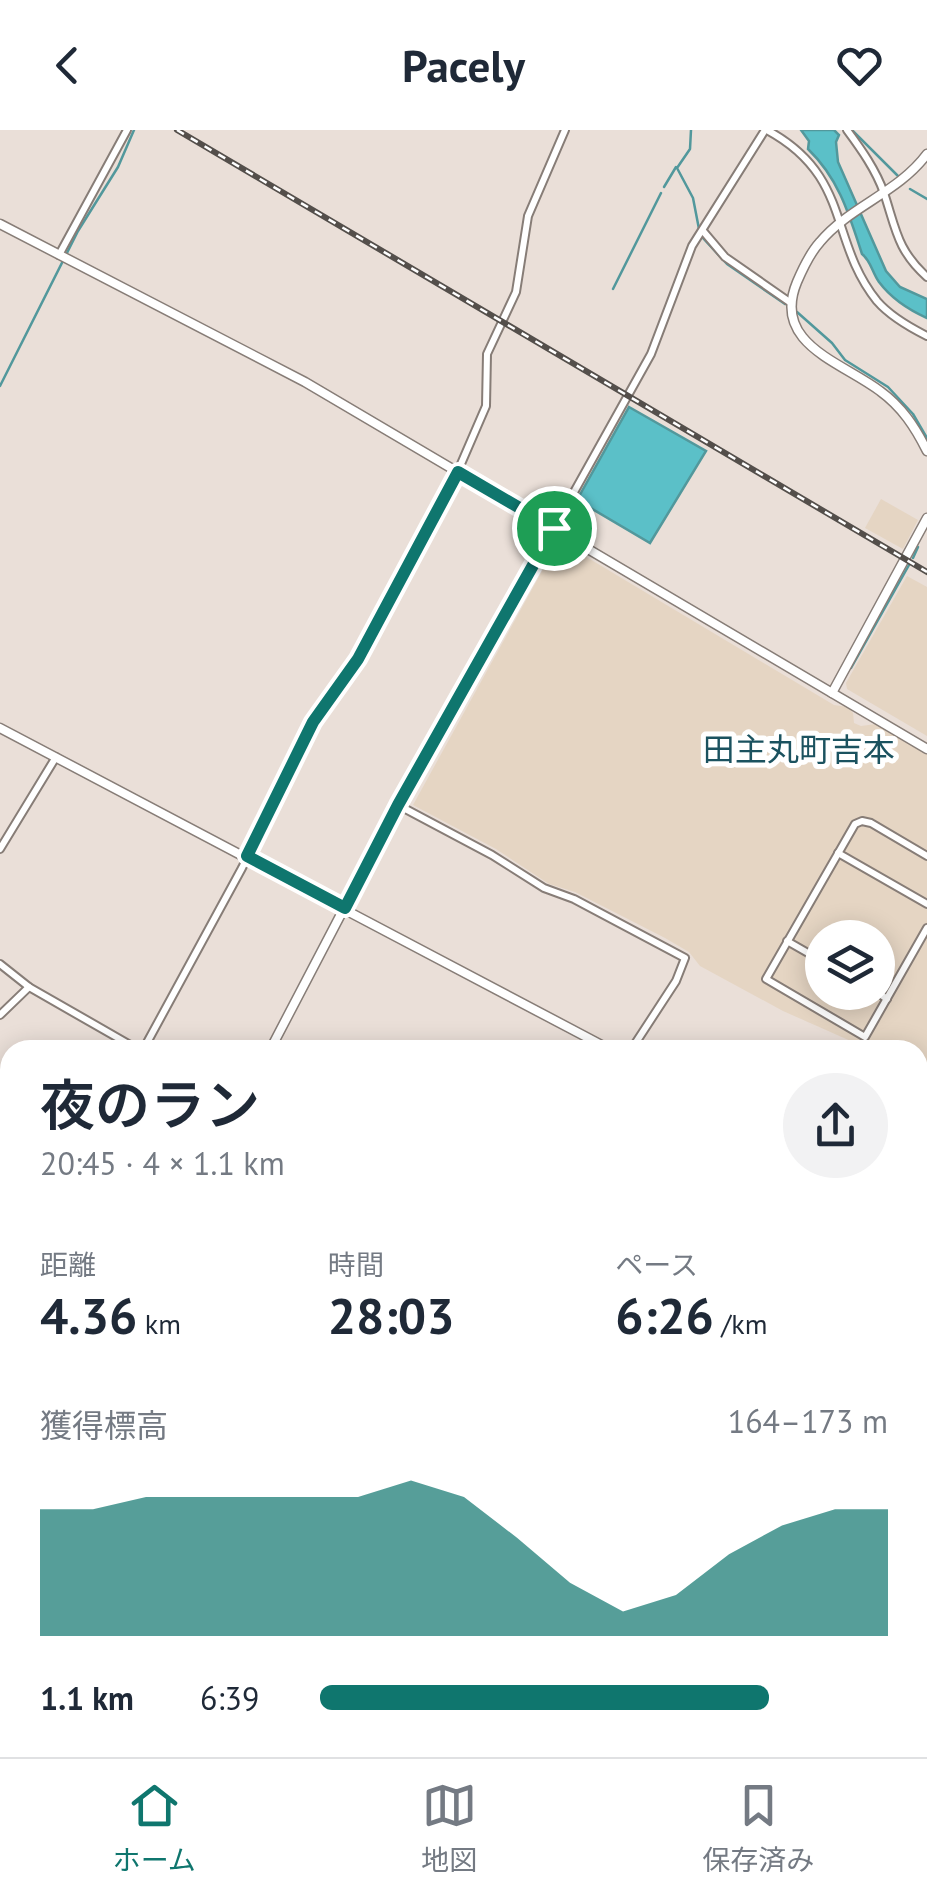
<!DOCTYPE html>
<html lang="ja">
<meta charset="utf-8">
<style>
body{margin:0;font-family:"PT Sans","Noto Sans JP",sans-serif;background:#f2f2f3;color:#1f2937;height:100vh;display:flex;flex-direction:column;font-size:38px;white-space:nowrap}
*{box-sizing:border-box;margin:0}
p{font-size:32px;color:#747a83}
.icon{flex:none;width:55px;height:55px;fill:none;stroke:currentColor;stroke-width:2;stroke-linecap:round;stroke-linejoin:round}
.map{position:relative;flex:1;overflow:hidden}
.panel{position:absolute;left:0px;top:910px;width:928px;height:718px;display:flex;flex-direction:column;background:#fff;border-radius:30px 30px 0 0;box-shadow:0 5px 25px #0003}
.panel>*{flex:none}
.buttons{position:absolute;left:805px;top:790px;display:grid;gap:20px}
.buttons a{display:grid;place-items:center;width:90px;height:90px;border-radius:50%;background:#fff;box-shadow:0 5px 25px #0003;font-size:50px}
.pin{position:absolute;display:grid;place-items:center;width:85px;height:85px;color:#fff;margin:-42px;border:5px solid #fff;border-radius:50%;box-shadow:0 2px 10px #0007}
.round{display:grid;place-items:center;flex:none;width:105px;height:105px;border-radius:52px;background:#f2f2f3}
.headline{display:flex;align-items:center;justify-content:space-between;height:170px;padding:0 40px}
h1{font-size:55px;font-weight:600;line-height:75px}
.figures{display:grid;grid-template-columns:repeat(3,1fr);gap:15px;height:170px;padding:10px 40px}
.figures div{display:grid;align-content:center}
.figures b{font-size:50px;font-weight:600}
.figures small{font-size:28px;font-weight:400}
.figures p{font-size:28px}
.chart{height:280px;padding:20px 40px}
.chart p{display:flex;justify-content:space-between}
.chart svg{width:100%;height:180px;margin-top:10px;fill:#0f766e;opacity:.7}
ul{padding:0 40px;list-style:none;font-size:32px}
li{display:grid;grid-template-columns:160px 120px 1fr;align-items:center;height:75px}
li i{height:25px;border-radius:12px;background:#0f766e}
header{display:flex;justify-content:space-between;align-items:center;height:130px;padding:0 40px;background:#fff;font-size:45px;font-weight:600}
.tab-bar{display:flex;justify-content:space-around;align-items:center;height:140px;border-top:2px solid #e0e1e3;background:#fff;font-size:28px;color:#747a83}
.tab-bar a{display:grid;justify-items:center;gap:5px}
.tab-bar .current{color:#0f766e}
.map>svg:first-child{display:block}
</style>
<header><svg class="icon" aria-label="back" viewBox="0 0 24 24"><path d="M15 5l-7 7 7 7"/></svg>Pacely<svg class="icon" aria-label="heart" viewBox="0 0 24 24"><path d="M12 20l-8-8c-3-5 5-10 8-4 3-6 11-1 8 4z"/></svg></header>
<div class="map">
<svg width="927" height="1627" viewBox="0 0 927 1627">
<rect width="100%" height="100%" fill="#eadfd8"/>
<g fill="#e5d5c3" fill-rule="evenodd">
<polygon points="881,369 918,390 903,419 865,398"/>
<path d="M573,419L834,575L848,577L853,583L854,593L861,596L876,594L927,623V950L918,945V920H871L783,881L700,836L689,822L665,808L575,762L549,754L496,719L413,675L552,423ZM822,808H878V862H822Z"/>
<polygon points="907,446 927,457 927,606 847,559 846,553"/>
</g>
<g fill="#5bc0c8" stroke="#52989c" stroke-width="2.5">
<path d="M801,0H834L839,5L836,12L838,32L886,141L900,157L927,169V188C909,180 891,168 879,152C872,142 871,131 862,124C849,84 839,49 808,19L809,11Z"/>
<polygon points="629,277 706,321 650,413 577,370"/>
</g>
<g fill="none" stroke-linecap="round" stroke-linejoin="round">
<g stroke="#52989c" stroke-width="2.5">
<polyline points="691,0 690,19 677,38 693,68 699,99"/>
<polyline points="852,0 899,47"/>
<polyline points="664,57 676,37"/>
<polyline points="910,59 927,69"/>
<polyline points="702,107 727,134 785,174"/>
<polyline points="613,159 661,63"/>
<polyline points="797,182 832,213 845,230 888,257 913,284 927,308"/>
<polyline points="0,256 78,101 118,37 134,0"/>
<polyline points="913,428 918,417"/>
<polyline points="851,538 909,435"/>
<polyline points="770,1627 772,1618"/>
</g>
<polyline stroke="#5bc0c8" stroke-width="12" points="918,1093 927,1070"/>
<g stroke="#877d77" stroke-width="10">
<g id="minor">
<path d="M767,0C852,46 828,110 877,171C890,186 909,197 927,206"/>
<path d="M847,0C861,19 876,40 884,63C896,99 897,120 927,147"/>
<polyline points="703,101 725,127 791,173"/>
<polyline points="59,125 127,0"/>
<polyline points="554,398 651,224 692,116 765,0"/>
<polyline points="398,675 492,725 544,758 574,769 685,828 676,851 631,920"/>
<polyline points="0,719 56,627"/>
<polyline points="838,723 927,774"/>
<polyline points="927,726 871,693 862,691 855,694 766,849 865,907 927,798"/>
<polyline points="787,811 822,831"/>
<polyline points="0,834 29,857 139,920"/>
<polyline points="877,862 887,869"/>
<polyline points="0,885 29,857"/>
<polyline points="143,920 242,738 313,592 358,529 451,357 486,276 487,224 516,162 528,86 565,0"/>
<polyline points="918,1066 927,1042"/>
<polyline points="0,1099 10,1111"/>
<polyline points="918,1113 927,1090"/>
<polyline points="0,1137 10,1123"/>
<polyline points="0,1294 10,1271"/>
<polyline points="918,1330 927,1336"/>
<polyline points="0,1392 10,1386"/>
<polyline points="101,1618 103,1627"/>
<polyline points="358,1618 359,1627"/>
<polyline points="159,1627 160,1618"/>
<polyline points="209,1627 213,1618"/>
<polyline points="593,1627 600,1618"/>
<polyline points="747,1627 749,1618"/>
<polyline points="875,1627 881,1618"/>
</g>
</g>
<g stroke="#877d77" stroke-width="11">
<g id="tertiary">
<path d="M927,24C898,63 850,76 820,112C810,123 803,138 797,152C771,214 842,232 880,261C902,277 915,297 927,321"/>
<polyline points="0,94 305,252 927,619"/>
<polyline points="832,563 927,388"/>
<polyline points="0,598 611,920"/>
<polyline points="270,920 398,675 554,398"/>
<polyline points="0,1061 10,1062"/>
<polyline points="918,1089 926,1092"/>
<polyline points="918,1556 927,1541"/>
</g>
</g>
<g stroke="#877d77" stroke-width="14">
<g id="primary">
<polyline points="0,1164 10,1171"/>
<polyline points="918,1580 927,1586"/>
</g>
</g>
<use href="#minor" stroke="#fff" stroke-width="6"/>
<use href="#tertiary" stroke="#fff" stroke-width="8"/>
<use href="#primary" stroke="#fff" stroke-width="10"/>
<g stroke="#544f4b" stroke-width="6">
<polyline id="rail" points="177,0 927,442"/>
</g>
<use href="#rail" stroke="#fff" stroke-width="2.5" stroke-dasharray="8" stroke-linecap="butt"/>
</g>
<g fill="none" stroke-linecap="round" stroke-linejoin="round">
<g stroke="#fff" stroke-width="20">
<polygon id="route" points="458,342 554,398 398,675 345,778 247,726 313,592 358,529"/>
</g>
<use href="#route" stroke="#0f766e" stroke-width="12"/>
</g>
<g text-anchor="middle" dominant-baseline="central" stroke-width="10" stroke-linejoin="round" paint-order="stroke">
<g font-size="32" fill="#1b525f" stroke="#fff">
<text x="799" y="619">田主丸町吉本</text>
</g>
</g>
</svg>
<div class="buttons">
<a><svg class="icon" aria-label="layers" viewBox="0 0 24 24"><path d="M12 4l9 5-9 5-9-5zM3 14l9 5 9-5"/></svg></a>
</div>
<div class="pin" style="left:554px;top:398px;background:#1e9e55"><svg class="icon" aria-label="arrive" viewBox="0 0 24 24"><path d="M6 21V4h12l-3 4 3 4H6"/></svg></div>
<section class="panel">
<div class="headline"><div><h1>夜のラン</h1><p>20:45 · 4 × 1.1 km</p></div><a class="round"><svg class="icon" aria-label="share" viewBox="0 0 24 24"><path d="M12 15V3M7 8l5-5 5 5M5 13v7h14v-7"/></svg></a></div>
<div class="figures">
<div><p>距離</p><b>4.36<small> km</small></b></div>
<div><p>時間</p><b>28:03</b></div>
<div><p>ペース</p><b>6:26<small> /km</small></b></div>
</div>
<div class="chart"><p><span>獲得標高</span>164–173 m</p>
<svg viewBox="0 0 160 44" preserveAspectRatio="none"><path d="M0 44V13L10 13L20 10L30 10L40 10L50 10L60 10L70 6L80 10L90 20L100 31L110 38L120 34L130 24L140 17L150 13L160 13V44z"/></svg>
</div>
<ul>
<li><b>1.1 km</b>6:39<i style="width:79%"></i></li>
</ul>
</section>
</div>
<nav class="tab-bar">
<a class="current"><svg class="icon" aria-label="home" viewBox="0 0 24 24"><path d="M3 11l9-7 9 7M6 9v11h12V9"/></svg>ホーム</a>
<a><svg class="icon" aria-label="map" viewBox="0 0 24 24"><path d="M3 6l6-2 6 2 6-2v14l-6 2-6-2-6 2zM9 4v14M15 6v14"/></svg>地図</a>
<a><svg class="icon" aria-label="saved" viewBox="0 0 24 24"><path d="M7 4h10v16l-5-4-5 4z"/></svg>保存済み</a>
</nav>
